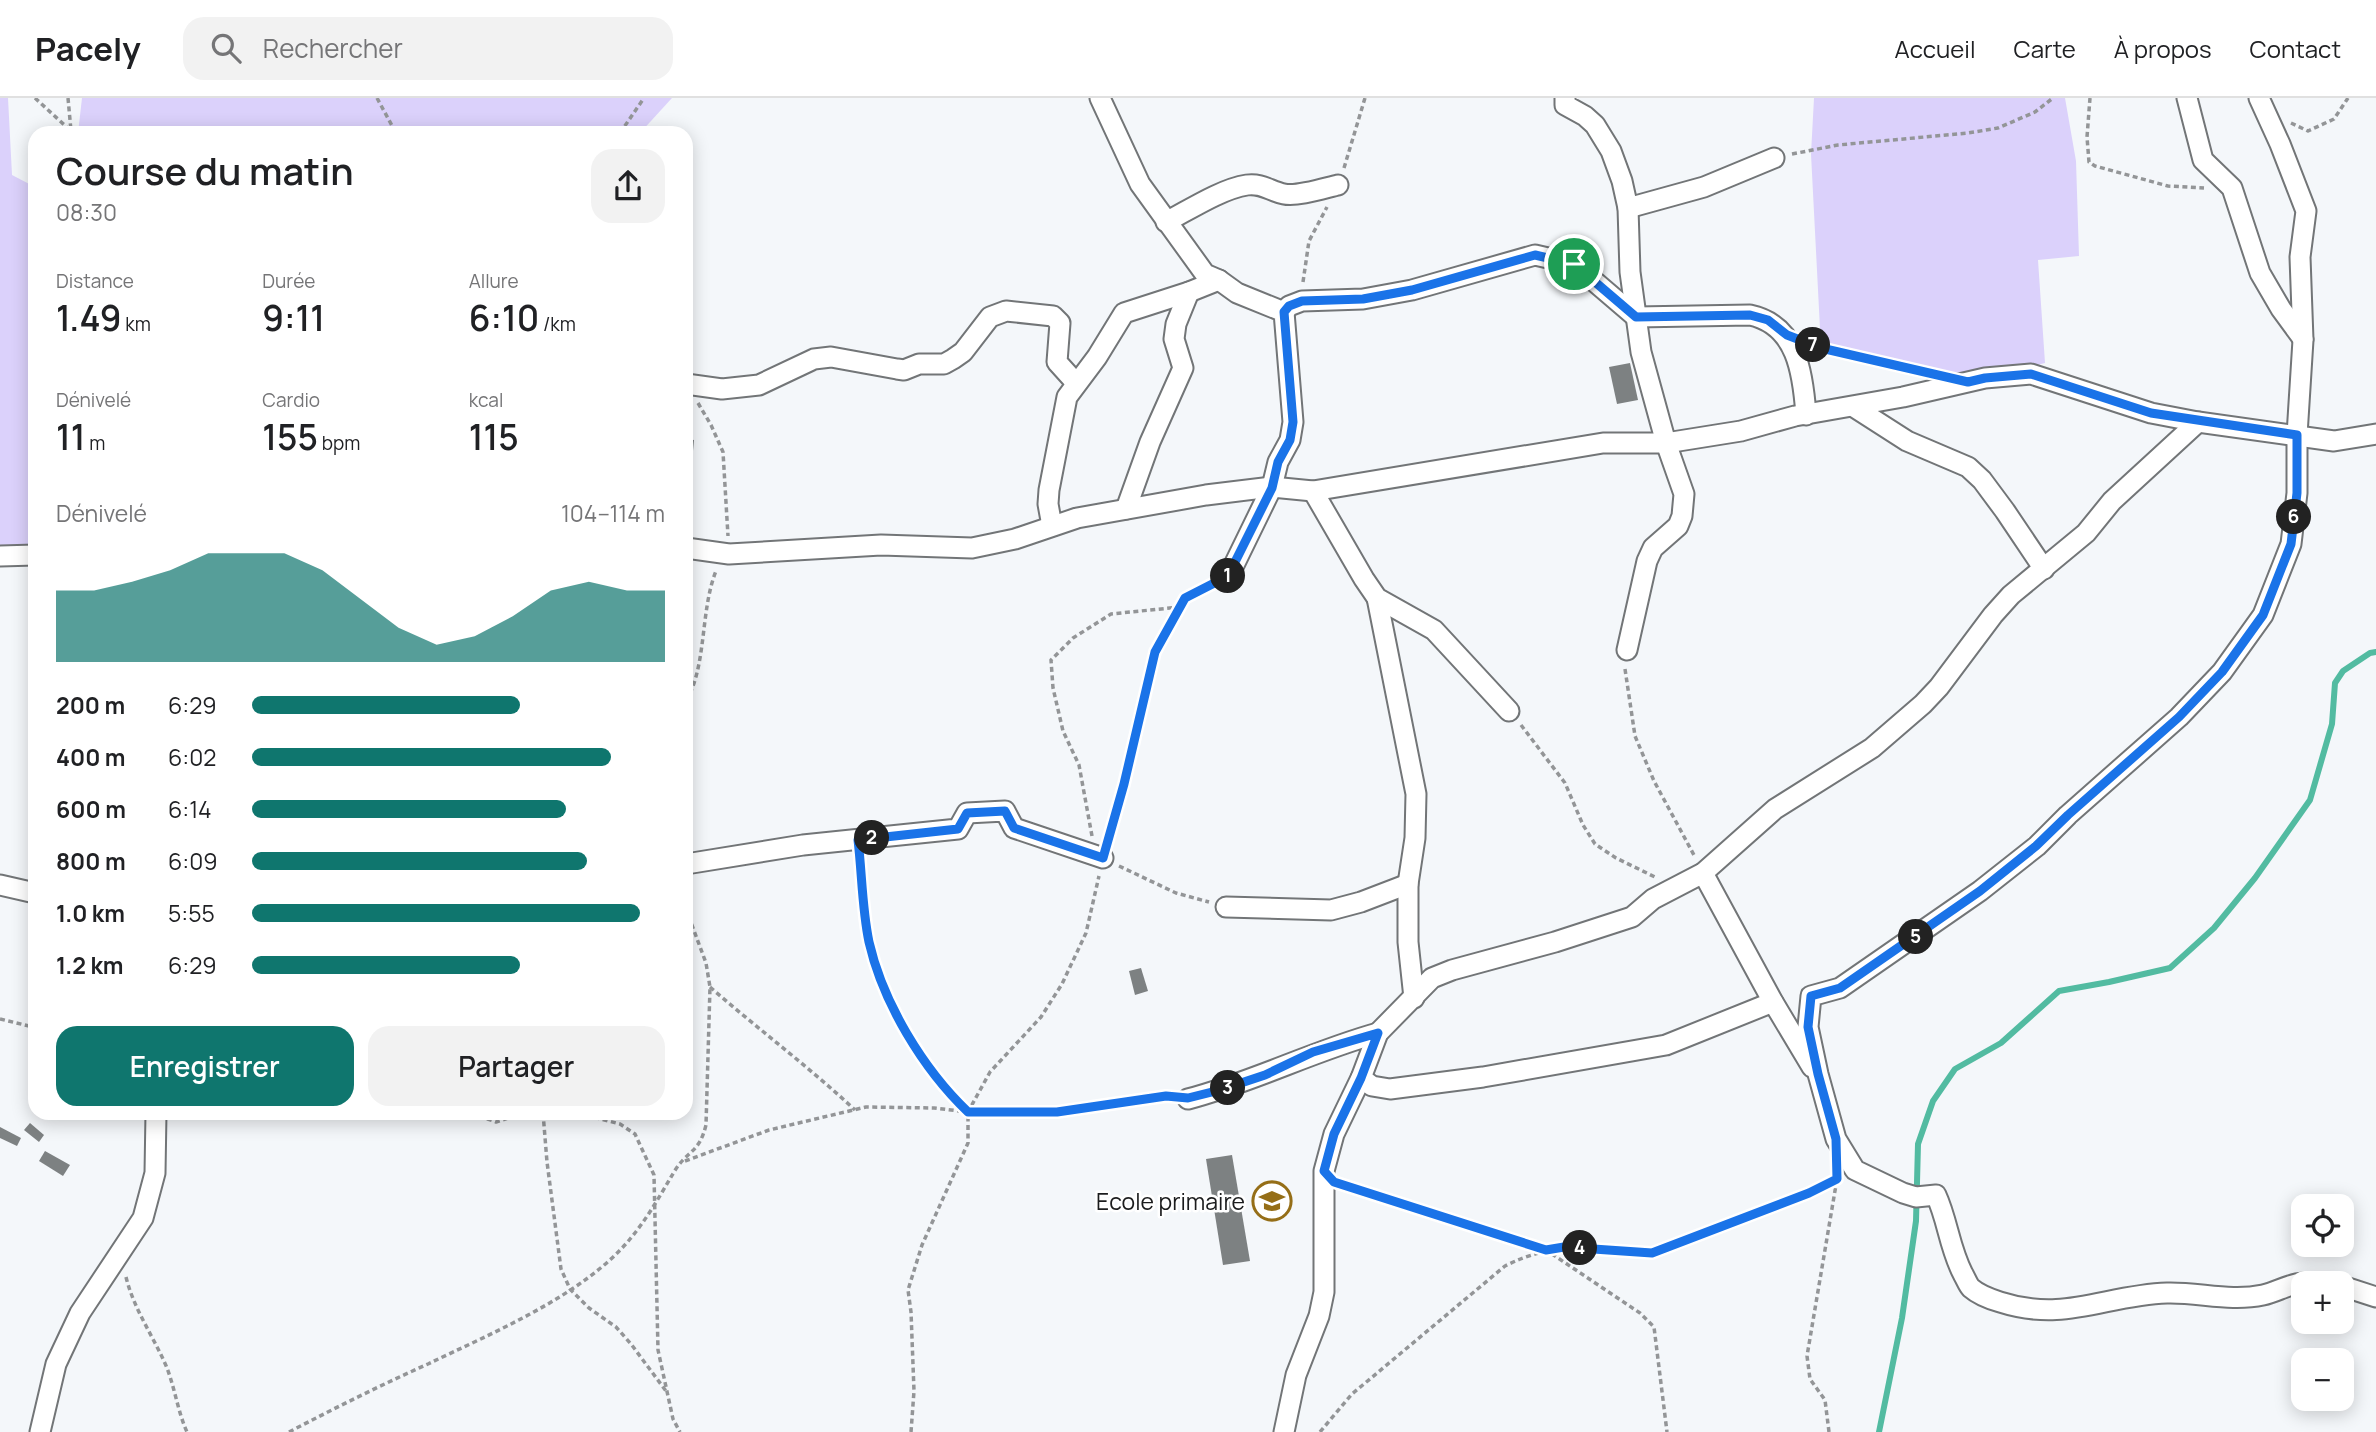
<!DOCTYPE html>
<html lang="fr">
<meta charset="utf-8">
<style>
body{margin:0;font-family:Manrope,sans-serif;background:#f2f2f2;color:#202124;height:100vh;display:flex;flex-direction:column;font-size:26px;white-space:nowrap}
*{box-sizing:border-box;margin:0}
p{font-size:23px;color:#757577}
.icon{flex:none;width:38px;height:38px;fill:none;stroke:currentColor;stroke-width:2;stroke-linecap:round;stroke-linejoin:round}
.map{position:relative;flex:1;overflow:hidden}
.details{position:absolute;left:28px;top:28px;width:665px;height:994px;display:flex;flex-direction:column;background:#fff;border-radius:21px;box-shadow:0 4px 18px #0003}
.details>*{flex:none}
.buttons{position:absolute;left:2291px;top:1096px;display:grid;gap:14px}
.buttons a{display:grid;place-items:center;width:63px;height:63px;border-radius:14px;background:#fff;box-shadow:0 4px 18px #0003;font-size:35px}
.pin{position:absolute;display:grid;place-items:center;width:60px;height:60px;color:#fff;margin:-30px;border:4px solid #fff;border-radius:50%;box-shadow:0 2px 7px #0007}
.km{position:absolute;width:35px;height:35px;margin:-18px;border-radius:50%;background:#222;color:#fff;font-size:19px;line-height:35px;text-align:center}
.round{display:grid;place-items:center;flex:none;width:74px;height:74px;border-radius:21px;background:#f2f2f2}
.summary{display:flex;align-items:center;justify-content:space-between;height:119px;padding:0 28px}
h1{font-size:38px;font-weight:600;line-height:52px}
.figures{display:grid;grid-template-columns:repeat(3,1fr);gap:10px;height:119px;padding:7px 28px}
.figures div{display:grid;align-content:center}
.figures b{font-size:35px;font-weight:600}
.figures small{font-size:19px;font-weight:400}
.figures p{font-size:19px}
.chart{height:196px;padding:14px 28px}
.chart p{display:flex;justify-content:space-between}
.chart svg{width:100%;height:126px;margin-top:7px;fill:#0f766e;opacity:.7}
.primary-button{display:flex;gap:14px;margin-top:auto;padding:14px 28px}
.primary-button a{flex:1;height:80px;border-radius:21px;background:#0f766e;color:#fff;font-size:28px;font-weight:600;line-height:80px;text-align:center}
.primary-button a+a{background:#f2f2f2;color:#202124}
ul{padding:0 28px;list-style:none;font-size:23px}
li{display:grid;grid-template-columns:112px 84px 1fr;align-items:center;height:52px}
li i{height:18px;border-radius:9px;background:#0f766e}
header{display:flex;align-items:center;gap:42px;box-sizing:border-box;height:98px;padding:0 35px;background:#fff;border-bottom:2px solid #e0e0e0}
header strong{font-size:33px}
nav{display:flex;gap:38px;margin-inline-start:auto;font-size:24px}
.search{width:490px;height:63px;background:#f2f2f2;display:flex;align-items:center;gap:18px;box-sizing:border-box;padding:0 24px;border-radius:21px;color:#757577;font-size:26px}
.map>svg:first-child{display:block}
</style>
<header>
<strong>Pacely</strong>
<div class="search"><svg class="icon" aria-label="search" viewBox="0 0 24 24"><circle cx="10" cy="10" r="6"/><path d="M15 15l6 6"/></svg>Rechercher</div>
<nav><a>Accueil</a><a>Carte</a><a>À propos</a><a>Contact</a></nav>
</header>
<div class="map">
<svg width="2376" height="1334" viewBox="0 0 2376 1334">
<rect width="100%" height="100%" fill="#f4f7fa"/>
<g fill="#dbd1fb">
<polygon points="0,0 8,0 12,77 35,89 35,457 0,458"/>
<polygon points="82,0 672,0 640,35 78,35"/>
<polygon points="1814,0 2065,0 2076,63 2079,158 2038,162 2045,265 1968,284 1821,250 1811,56"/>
</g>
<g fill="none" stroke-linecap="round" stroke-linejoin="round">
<polyline stroke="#52bba1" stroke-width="6" points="1879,1334 1902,1220 1916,1123 1918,1046 1933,1003 1955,971 2001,945 2059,893 2109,884 2170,870 2214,830 2255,780 2310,702 2332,626 2335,585 2343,573 2370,555 2376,554"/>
</g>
<g fill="#7d8182">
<polygon points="1630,265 1638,302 1617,306 1609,269"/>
<polygon points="686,341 694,342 688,406 686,405"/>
<polygon points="1141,870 1148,893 1135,897 1129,873"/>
<polygon points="30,1025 44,1037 39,1044 24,1032"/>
<polygon points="0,1029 21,1040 17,1048 0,1040"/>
<polygon points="45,1053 70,1067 63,1078 39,1063"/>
<polygon points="1232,1057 1250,1163 1223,1167 1206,1061"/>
</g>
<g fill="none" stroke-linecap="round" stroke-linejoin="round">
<g stroke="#727577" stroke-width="23">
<g id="street">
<polyline points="1100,0 1140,86 1205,176 1219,182 1237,195 1284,214 1293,324 1290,342 1278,364 1272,389 1233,469"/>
<polyline points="1565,0 1565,7 1585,18 1595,27 1611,53 1622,83 1628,110 1630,174 1641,254 1666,345 1684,396 1682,418 1678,428 1653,450 1647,463 1627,552"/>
<polyline points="2187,0 2203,62 2232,90 2260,175 2281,211 2303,241"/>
<path d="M2259,0L2280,46L2306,113L2300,159L2303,242L2297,337V395L2291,446L2263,517L2222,574L2179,619L2068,717L2037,748L1980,793L1840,890L1811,898L1808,929L1818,976L1836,1041L1855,1072L1903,1095L1916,1099L1936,1097C1948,1123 1949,1149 1963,1176C1966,1181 1968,1187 1971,1190C1979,1197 1990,1201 2000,1204C2065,1225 2105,1197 2167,1195C2199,1194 2230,1204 2263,1197C2277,1194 2288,1186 2303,1185"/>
<polyline points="1628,110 1704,89 1774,60"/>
<path d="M1166,124C1189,112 1221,91 1247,87C1262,85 1270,93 1284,96C1297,99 1325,90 1338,87"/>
<path d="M1284,214L1289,208L1302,203L1363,201L1412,192L1535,157L1574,166L1636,219L1750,217C1797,227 1803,275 1806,317"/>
<polyline points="686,286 722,291 759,287 814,261 831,259 897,271 904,272 919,266 944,266 953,261 963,254 990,219 1006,213 1053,218 1060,225 1057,264 1076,285"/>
<polyline points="1854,309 1907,343 1968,369 1982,382 2005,413 2044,471"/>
<polyline points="1313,393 1364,481 1377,500 1434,532 1509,613"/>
<polyline points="1126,411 1150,344 1183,270 1174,241 1176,226 1189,194"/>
<polyline points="1052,428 1048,406 1049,392 1067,299 1097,259 1124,215 1189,194 1219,182"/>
<polyline points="686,450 729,456 881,447 972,450 1015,441 1077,420 1206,397 1272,389 1313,393 1603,345 1666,345 1741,333 1795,318 1903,299 1985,280 2031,276 2151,315 2198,324 2334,343 2376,336"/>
<polyline points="0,458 35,457"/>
<polyline points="1377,500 1416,696 1415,740 1408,786 1408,844 1414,900"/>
<polyline points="686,766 803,747 958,731 967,715 1005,713 1014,730 1103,760"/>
<polyline points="1703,775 1773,904 1812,969"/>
<polyline points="0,787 35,795"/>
<polyline points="1226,809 1331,812 1361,804 1408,786"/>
<polyline points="1361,980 1372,988 1390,991 1483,979 1666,947 1773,904"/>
<path d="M1188,1001C1253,984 1313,953 1378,935"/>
<polyline points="2308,1185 2330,1185"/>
<polyline points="2342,1188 2376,1199"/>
<polyline points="40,1334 56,1266 80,1215 143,1120 155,1075 156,1015"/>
<polyline points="1284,1334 1296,1277 1319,1218 1324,1194 1324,1073 1334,1036 1361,980 1378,935 1432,880 1452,872 1555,844 1632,819 1653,801 1703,775 1775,711 1872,650 1923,606 1939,589 1993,517 2011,497 2086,435 2112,403 2198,324"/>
</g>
</g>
<g stroke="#939597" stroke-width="3.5" stroke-dasharray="5 3.5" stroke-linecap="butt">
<polyline points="35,0 71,33"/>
<polyline points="68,0 71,33"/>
<polyline points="377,0 396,35"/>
<polyline points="2090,0 2087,39 2089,64 2095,68 2168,88 2204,90"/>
<polyline points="2291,25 2308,33 2334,21 2348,0"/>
<polyline points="620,35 644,0"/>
<polyline points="1792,56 1838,47 1968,35 1998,30 2035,14 2053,0"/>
<polyline points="1344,70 1365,0"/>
<polyline points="1303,184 1309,143 1327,109"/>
<polyline points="1810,246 1922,274"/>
<polyline points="698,305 711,327 723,354 728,438"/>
<polyline points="1625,571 1635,638 1654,683 1695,759"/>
<path d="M686,603C707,568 700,513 716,473"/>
<polyline points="1521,627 1565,685 1583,727 1595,746 1616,760 1655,779"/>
<polyline points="1092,738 1079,667 1063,633 1053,590 1051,562 1073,540 1111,516 1180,509"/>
<polyline points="1108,744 1139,626 1155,554 1185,500 1220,482"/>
<path d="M860,758C863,786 863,816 869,844C883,905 923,971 968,1014"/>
<polyline points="1119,768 1176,795 1209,804"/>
<path d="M710,889C758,931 809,969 855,1012"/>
<polyline points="0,921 29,928"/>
<polyline points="471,1015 496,1024 524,1015"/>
<polyline points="543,1015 547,1064 561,1171 570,1191 589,1210 616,1229 631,1246 666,1293"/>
<polyline points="578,1015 620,1026 635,1036 654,1077 658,1252 673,1321 680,1334"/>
<polyline points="685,1063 769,1032 866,1009 934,1010 968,1014 1057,1014 1171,999"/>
<polyline points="1342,1087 1546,1152 1640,1215 1654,1229 1667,1334"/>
<path d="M126,1179C134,1212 154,1239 167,1270C175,1291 178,1314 187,1334"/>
<path d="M289,1334C335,1310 381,1287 428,1266C492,1235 584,1197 630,1141C647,1121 661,1096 674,1074C687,1052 699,1056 706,1027L710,889L706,865L686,811"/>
<polyline points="911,1334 914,1293 911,1214 908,1192 922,1147 968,1045 968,1014 990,974 1041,919 1062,886 1086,835 1099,778"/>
<path d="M1320,1334L1352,1296L1505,1168C1554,1143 1592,1150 1645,1156L1652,1155L1809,1095L1837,1081"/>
<polyline points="1829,1334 1825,1302 1810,1281 1807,1258 1837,1081"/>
</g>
<use href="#street" stroke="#fff" stroke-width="19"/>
</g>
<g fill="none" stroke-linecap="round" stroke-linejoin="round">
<g stroke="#fff" stroke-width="14">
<path id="route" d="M1535,157L1574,166L1636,219L1750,217L1768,222L1787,237L1821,250L1968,284L1985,280L2031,276L2151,315L2297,337V395L2291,446L2263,517L2222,574L2179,619L2068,717L2036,748L1980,793L1840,890L1811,898L1808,929L1818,976L1836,1041L1837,1081L1809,1095L1652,1155L1564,1149L1546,1152L1334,1084L1324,1073L1334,1036L1361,980L1378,935L1313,954L1265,977L1220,992L1188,1000L1166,998L1057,1014H968C923,971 883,905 869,844C862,811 862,775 858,742L958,731L967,715L1005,713L1014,730L1103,760L1124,686L1155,554L1185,500L1228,478L1272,390L1278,364L1290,342L1293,324L1284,214L1289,208L1302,203L1363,201L1412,192Z"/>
</g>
<use href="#route" stroke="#1a73e8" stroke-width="9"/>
</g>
<defs>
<g id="school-ring" transform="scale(2.0125)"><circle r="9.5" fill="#fff" stroke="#956e17" stroke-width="1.5"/><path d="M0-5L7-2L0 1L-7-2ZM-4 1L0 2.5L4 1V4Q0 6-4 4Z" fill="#956e17"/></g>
</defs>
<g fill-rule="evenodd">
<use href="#school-ring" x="1272" y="1103"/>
</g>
<g text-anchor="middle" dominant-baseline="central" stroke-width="5" stroke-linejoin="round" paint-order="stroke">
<g font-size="23" fill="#1b1c1d" stroke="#fff" text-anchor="end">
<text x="1245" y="1103">Ecole primaire</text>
</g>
</g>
</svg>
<div class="buttons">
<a><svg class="icon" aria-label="locate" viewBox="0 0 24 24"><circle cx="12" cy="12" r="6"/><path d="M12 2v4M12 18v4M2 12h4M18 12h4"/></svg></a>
<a>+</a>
<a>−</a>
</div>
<div class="pin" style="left:1574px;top:166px;background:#1e9e55"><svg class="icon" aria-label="arrive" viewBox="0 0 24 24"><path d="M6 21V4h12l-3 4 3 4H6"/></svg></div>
<b class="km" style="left:1228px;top:478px">1</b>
<b class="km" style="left:872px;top:740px">2</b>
<b class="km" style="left:1228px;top:990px">3</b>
<b class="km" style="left:1580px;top:1150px">4</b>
<b class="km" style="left:1916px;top:839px">5</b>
<b class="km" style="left:2294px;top:419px">6</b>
<b class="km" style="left:1813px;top:247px">7</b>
<section class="details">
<div class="summary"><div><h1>Course du matin</h1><p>08:30</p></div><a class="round"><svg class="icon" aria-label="share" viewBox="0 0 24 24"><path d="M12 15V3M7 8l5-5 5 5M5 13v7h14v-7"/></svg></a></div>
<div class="figures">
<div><p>Distance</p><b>1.49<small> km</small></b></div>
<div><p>Durée</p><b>9:11</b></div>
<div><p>Allure</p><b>6:10<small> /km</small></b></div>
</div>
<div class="figures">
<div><p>Dénivelé</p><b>11<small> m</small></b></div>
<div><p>Cardio</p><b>155<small> bpm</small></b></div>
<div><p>kcal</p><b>115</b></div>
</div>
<div class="chart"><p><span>Dénivelé</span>104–114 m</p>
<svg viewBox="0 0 160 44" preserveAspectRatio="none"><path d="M0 44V19L10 19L20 16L30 12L40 6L50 6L60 6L70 12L80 22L90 32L100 38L110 35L120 28L130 19L140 16L150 19L160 19V44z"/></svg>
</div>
<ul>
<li><b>200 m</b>6:29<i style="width:65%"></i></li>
<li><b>400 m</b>6:02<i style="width:87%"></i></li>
<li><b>600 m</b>6:14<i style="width:76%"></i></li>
<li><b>800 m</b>6:09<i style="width:81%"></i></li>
<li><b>1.0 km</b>5:55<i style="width:94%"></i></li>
<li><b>1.2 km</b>6:29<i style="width:65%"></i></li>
</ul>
<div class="primary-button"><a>Enregistrer</a><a>Partager</a></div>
</section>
</div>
